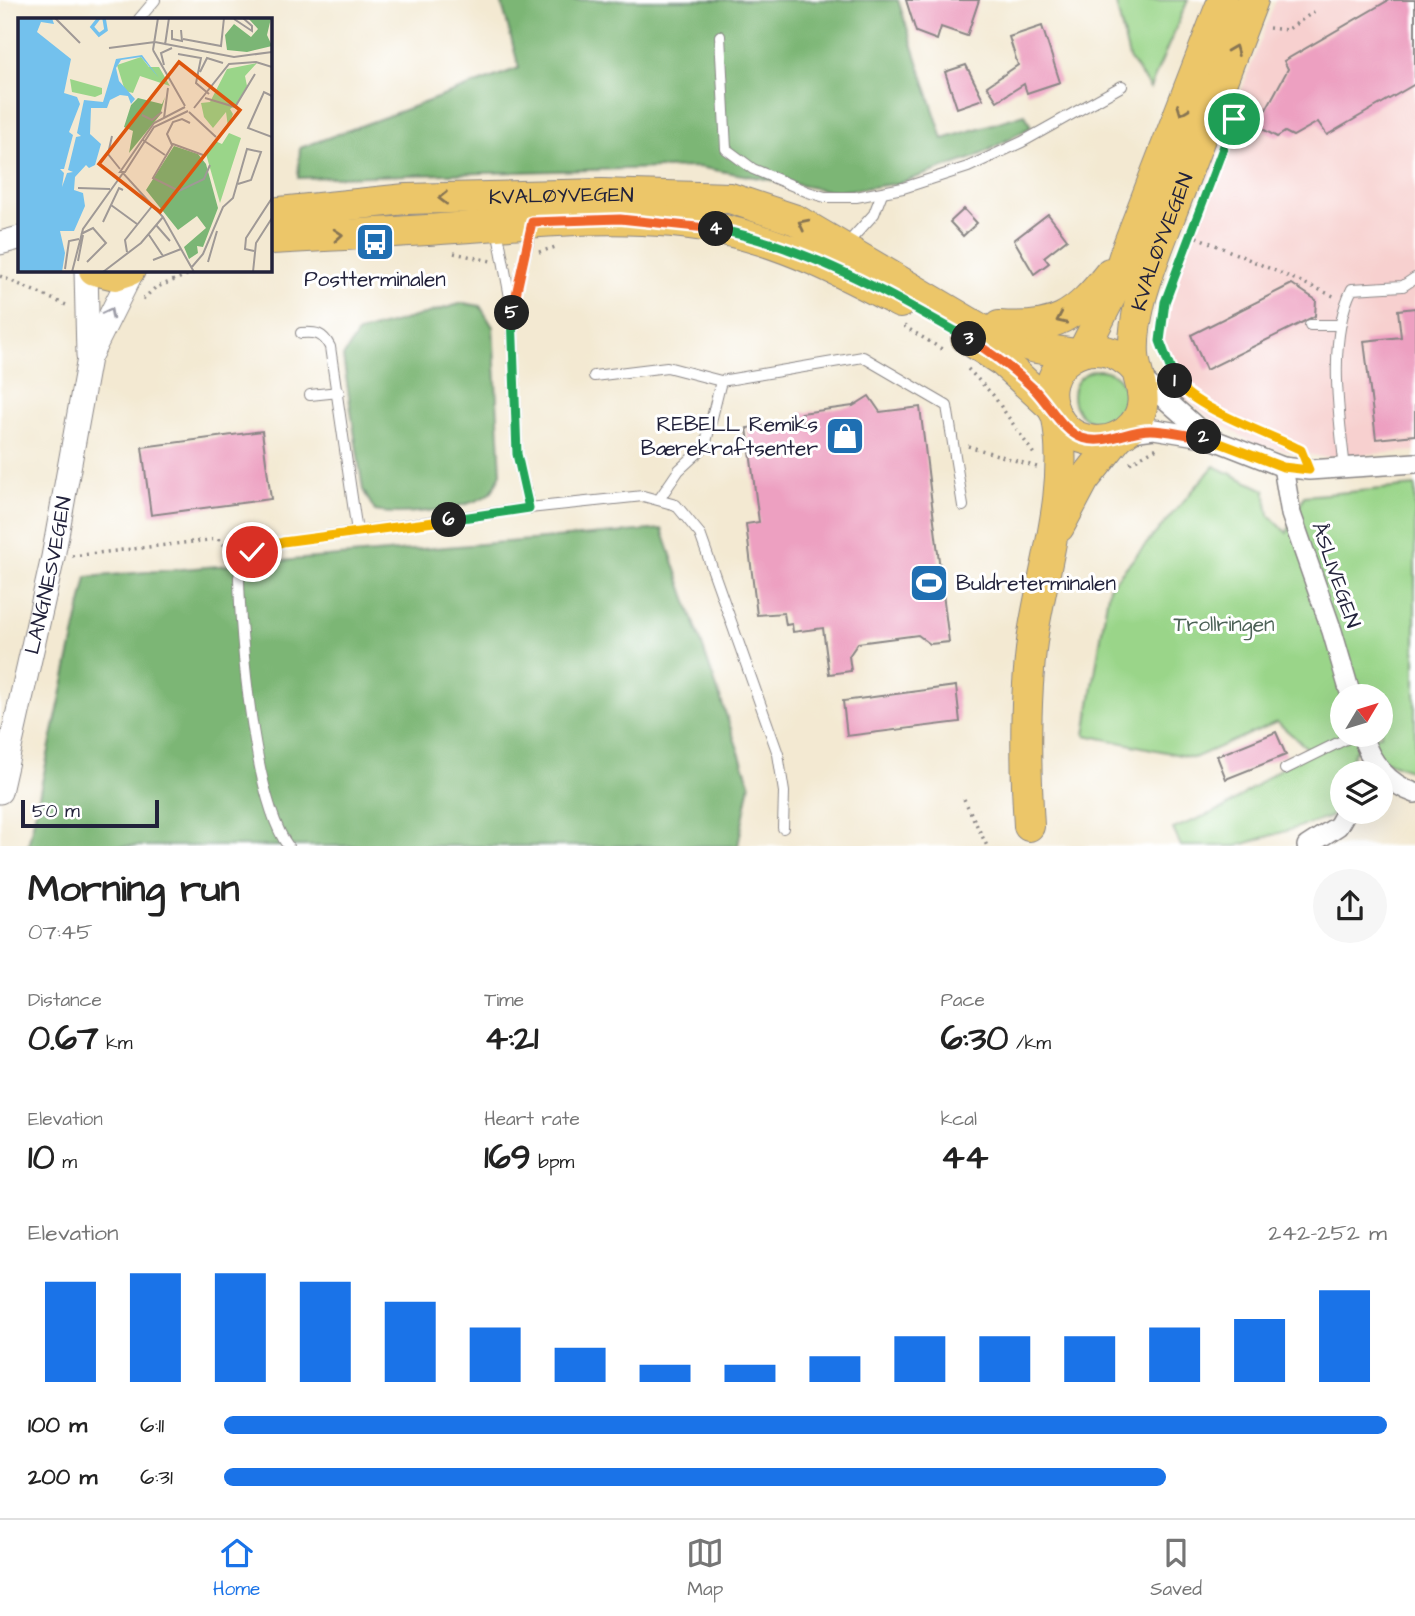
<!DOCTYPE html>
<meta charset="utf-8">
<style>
body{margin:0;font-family:"Architects Daughter",sans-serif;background:#f6f6f6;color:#222;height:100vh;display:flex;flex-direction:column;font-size:26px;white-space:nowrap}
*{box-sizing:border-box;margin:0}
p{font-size:23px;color:#767676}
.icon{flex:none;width:38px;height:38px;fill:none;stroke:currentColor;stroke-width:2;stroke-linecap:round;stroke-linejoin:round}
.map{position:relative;height:846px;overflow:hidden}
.side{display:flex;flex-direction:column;background:#fff;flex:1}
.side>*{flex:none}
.needle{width:46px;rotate:52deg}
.controls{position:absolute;left:1330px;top:684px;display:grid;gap:14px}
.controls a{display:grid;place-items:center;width:63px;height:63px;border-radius:50%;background:#fff;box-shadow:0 7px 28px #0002;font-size:35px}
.scale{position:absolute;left:21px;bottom:18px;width:138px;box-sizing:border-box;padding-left:7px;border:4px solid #22223b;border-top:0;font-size:19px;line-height:24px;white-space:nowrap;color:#22223b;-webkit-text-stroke:5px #fff;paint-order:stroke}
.pin{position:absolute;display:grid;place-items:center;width:60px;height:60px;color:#fff;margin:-30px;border:4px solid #fff;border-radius:50%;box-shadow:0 2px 7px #0007}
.km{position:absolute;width:35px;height:35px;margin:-18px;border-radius:50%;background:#222;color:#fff;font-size:19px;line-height:35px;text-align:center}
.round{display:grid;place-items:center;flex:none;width:74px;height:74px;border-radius:37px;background:#f6f6f6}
.head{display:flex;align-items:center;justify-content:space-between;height:119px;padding:0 28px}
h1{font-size:38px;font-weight:800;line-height:52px}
.figures{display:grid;grid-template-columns:repeat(3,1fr);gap:10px;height:119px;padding:7px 28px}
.figures div{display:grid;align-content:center}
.figures b{font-size:35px;font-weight:800}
.figures small{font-size:19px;font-weight:400}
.figures p{font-size:19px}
.chart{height:196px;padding:14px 28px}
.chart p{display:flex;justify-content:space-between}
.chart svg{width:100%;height:126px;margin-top:7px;stroke:#1a73e8;stroke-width:6}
ul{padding:0 28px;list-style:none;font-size:23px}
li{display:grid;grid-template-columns:112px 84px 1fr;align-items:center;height:52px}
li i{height:18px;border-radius:9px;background:#1a73e8}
.menu{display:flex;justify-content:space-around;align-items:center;height:98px;border-top:2px solid #e0e0e0;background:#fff;font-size:19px;color:#767676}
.menu a{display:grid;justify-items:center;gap:4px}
.menu .selected{color:#1a73e8}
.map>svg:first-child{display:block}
</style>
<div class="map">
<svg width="1415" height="846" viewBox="0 0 1415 846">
<rect width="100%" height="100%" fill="#fff"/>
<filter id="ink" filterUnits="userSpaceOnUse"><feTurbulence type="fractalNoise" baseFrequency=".0143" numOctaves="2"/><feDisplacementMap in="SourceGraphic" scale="14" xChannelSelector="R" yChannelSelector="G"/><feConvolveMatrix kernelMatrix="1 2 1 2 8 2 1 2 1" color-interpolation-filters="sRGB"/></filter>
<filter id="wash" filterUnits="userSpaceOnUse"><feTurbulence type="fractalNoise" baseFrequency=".00686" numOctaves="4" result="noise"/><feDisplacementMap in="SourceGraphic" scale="28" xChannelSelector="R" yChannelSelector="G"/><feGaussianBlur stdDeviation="1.57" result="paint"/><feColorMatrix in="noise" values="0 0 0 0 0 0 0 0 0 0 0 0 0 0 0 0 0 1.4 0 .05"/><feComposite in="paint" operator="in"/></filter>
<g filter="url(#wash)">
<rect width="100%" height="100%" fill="#f3e9d2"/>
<polygon fill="#f7d0cf" points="1276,0 1415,0 1415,451 1322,457 1257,445 1210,418 1175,390 1154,345 1159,309"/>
<g fill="#9ad589" stroke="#5e7c62" stroke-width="2" fill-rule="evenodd">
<polygon points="1115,0 1188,0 1150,88 1129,58"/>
<circle cx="1099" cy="396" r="26"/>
<path d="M1214,466L1265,490L1269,515L1287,533L1304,496L1415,486V772L1355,750L1346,773L1342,774V785L1331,817L1237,846H1181L1173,829L1224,808L1308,749L1277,722L1194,758L1085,735L1109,587ZM1342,696H1381V735H1342Z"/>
</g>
<g fill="#7bb675" stroke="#4e6c58" stroke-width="2">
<polygon points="501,0 898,0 943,139 1025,114 1031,127 976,157 900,183 837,192 698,167 298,178 300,148 519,68"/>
<path d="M463,303L480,306L493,327L501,473C498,479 495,489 490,493C470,510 399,516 375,511L363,490L343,357L358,333Z"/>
<polygon points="662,529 750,784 738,846 28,846 87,577"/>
</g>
<g id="blocks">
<g fill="#eda0c1">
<polygon points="906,0 979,0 967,36 941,27 937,40 916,32"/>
<polygon points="1389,0 1415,0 1415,84 1327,135 1318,122 1293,136 1285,132 1277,137 1257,126 1288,69 1284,61"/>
<polygon points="1042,26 1060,82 1027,93 1024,84 997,101 987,86 1018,65 1009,37"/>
<polygon points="966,65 983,99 957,108 945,72"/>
<polygon points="964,209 977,223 963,236 950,222"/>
<polygon points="1048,214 1067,239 1044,257 1049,263 1034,274 1014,240"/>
<polygon points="1292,284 1316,300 1315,316 1206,370 1191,335"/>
<polygon points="1415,308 1415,435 1376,439 1364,341 1401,337 1398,310"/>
<polygon points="869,396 880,412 920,407 949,642 930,644 918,635 858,643 849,656 851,671 829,674 823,628 793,632 792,624 786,625 784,613 757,615 746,524 759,522 747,428 802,421 801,413 853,406"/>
<polygon points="262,431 271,499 151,515 142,447"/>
<polygon points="956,686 960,722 847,736 843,701"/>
<polygon points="1276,732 1286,755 1226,779 1217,756"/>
</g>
</g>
</g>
<g filter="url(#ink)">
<use href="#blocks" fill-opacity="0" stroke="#8a8686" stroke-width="2"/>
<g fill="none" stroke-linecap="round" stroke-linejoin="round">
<g stroke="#8a8686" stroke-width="12">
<g id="service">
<polyline points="139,19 155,0"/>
<polyline points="720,36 726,149 753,169 808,192 825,197 856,197 903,188 968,167 1022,142 1122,86"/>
<polyline points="497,228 512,308 517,454 529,508"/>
<polyline points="845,246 874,214 882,193"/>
<polyline points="512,308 532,226"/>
<polyline points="1310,325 1339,325"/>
<path d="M301,333C316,332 323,333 330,347L357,532"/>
<polyline points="594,376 667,367 721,381"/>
<polyline points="310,395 339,392"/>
<path d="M1345,469C1339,415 1327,339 1352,289L1403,286L1415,278"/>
<polyline points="660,498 679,470 705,446 721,381 863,357 947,406 963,506"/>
<polyline points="1285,769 1354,735"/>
<path d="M288,846C254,800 240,637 239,577L243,562L252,552L283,542L529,508L643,496L676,505L700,534L778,754L784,792L783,828"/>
</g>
</g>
<g stroke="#8a8686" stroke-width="22">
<g id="minor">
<polyline points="1140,377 1209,438"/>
<polyline points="1124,433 1154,429 1209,438 1283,467 1309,470 1415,463"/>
<polyline points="1283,467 1291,514 1332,631 1351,696"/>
<path d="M1362,735C1370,762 1388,784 1415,793"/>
<polyline points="1307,846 1338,826 1346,812"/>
</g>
</g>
<g stroke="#8a8686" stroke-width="25">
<g id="tertiary">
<polyline points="0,243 19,238"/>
<polyline points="86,270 88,355"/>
<path id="s1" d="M0,792L53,557L89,358L133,270"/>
</g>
</g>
<g stroke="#8a8686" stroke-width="32">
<g id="primary">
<path id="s2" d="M270,213L406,199L602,194L730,198L796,220L991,335L1036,348L1076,354"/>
<path d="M270,239C345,235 421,231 497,225C573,219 650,214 724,230C787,244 844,273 900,303"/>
<polyline points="94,270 115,275 130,270"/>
<path d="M999,326C1056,330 1075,317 1110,273"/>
<polyline points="966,338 1003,362 1053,408"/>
<polyline points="1083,351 1112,294 1125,253 1223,0"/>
<path id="s3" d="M1137,371C1095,322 1029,368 1057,417C1072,445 1112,449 1133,425C1153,401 1136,380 1134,355C1133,338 1136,319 1140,302C1150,263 1167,225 1181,188C1205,125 1229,62 1253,0"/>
<polyline points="1059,527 1084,480 1119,436"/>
<path d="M1029,826C1025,762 1024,698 1033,634C1044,564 1070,490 1057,418"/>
</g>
</g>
<g stroke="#8a8686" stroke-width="3.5" stroke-dasharray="2 5" stroke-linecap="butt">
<polyline points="1269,28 1287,30 1315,11 1315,8"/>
<polyline points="1190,234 1336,297"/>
<polyline points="539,252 559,246"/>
<polyline points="454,253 491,261"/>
<polyline points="0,276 66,305"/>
<polyline points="143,299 155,288 199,270"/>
<polyline points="904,326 945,351"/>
<polyline points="1160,341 1176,382"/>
<polyline points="968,369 993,395 1036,457"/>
<polyline points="1189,394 1259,433 1298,449"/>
<polyline points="968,446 1037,467"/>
<polyline points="1130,463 1157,448"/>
<polyline points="72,556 218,539 233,553"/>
<polyline points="964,799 987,846"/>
</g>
<use href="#service" stroke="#fff" stroke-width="10"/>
<use href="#minor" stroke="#fff" stroke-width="19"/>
<use href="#tertiary" stroke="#fff" stroke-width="23"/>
<use href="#primary" stroke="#ecc669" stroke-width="30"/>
</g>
<defs><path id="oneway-chevron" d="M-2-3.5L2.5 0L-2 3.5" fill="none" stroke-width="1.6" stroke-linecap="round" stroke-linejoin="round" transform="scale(1.75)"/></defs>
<g stroke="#877452">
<use href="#oneway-chevron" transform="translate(1234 50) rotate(-68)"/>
<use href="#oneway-chevron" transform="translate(1182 110) rotate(111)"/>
<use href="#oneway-chevron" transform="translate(443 198) rotate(179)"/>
<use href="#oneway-chevron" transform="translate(803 224) rotate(-153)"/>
<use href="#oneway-chevron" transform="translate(338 235) rotate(-4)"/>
<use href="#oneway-chevron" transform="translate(1061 319) rotate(156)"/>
</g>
<use stroke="#9c9ca7" href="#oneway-chevron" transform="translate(109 313) rotate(-63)"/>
</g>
<g fill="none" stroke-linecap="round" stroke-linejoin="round" filter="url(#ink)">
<g stroke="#fff" stroke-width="14">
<polyline id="split-1" points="1175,381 1160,341 1165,302 1234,119"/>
</g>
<g stroke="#fff" stroke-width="14">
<path id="split-2" d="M1175,381C1195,409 1270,434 1301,450L1309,470L1283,467L1204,437"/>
</g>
<g stroke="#fff" stroke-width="14">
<path id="split-3" d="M969,339C992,353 1014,370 1034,389C1049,404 1063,432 1082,438C1106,446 1126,430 1151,430C1168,430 1187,436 1204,437"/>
</g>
<g stroke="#fff" stroke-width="14">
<path id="split-4" d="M716,229C805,246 891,294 969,339"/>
</g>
<g stroke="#fff" stroke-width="14">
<polyline id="split-5" points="512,313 532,222 620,219 716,229"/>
</g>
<g stroke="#fff" stroke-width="14">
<polyline id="split-6" points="449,520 529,508 517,454 512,313"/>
</g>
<g stroke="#fff" stroke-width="14">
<polyline id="split-7" points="252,552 283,542 449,520"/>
</g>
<use href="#split-1" stroke="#22a559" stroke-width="9"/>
<use href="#split-2" stroke="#f5b400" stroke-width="9"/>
<use href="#split-3" stroke="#f0652b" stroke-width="9"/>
<use href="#split-4" stroke="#22a559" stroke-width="9"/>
<use href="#split-5" stroke="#f0652b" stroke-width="9"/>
<use href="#split-6" stroke="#22a559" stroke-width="9"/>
<use href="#split-7" stroke="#f5b400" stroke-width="9"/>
</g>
<defs>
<g id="bus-square" transform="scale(2.0125)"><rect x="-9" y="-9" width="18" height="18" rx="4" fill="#1f6fb2" stroke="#fff"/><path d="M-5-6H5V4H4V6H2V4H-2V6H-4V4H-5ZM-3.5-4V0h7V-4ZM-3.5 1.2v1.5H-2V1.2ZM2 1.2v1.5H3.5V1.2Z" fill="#fff"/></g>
<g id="shop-square" transform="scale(2.0125)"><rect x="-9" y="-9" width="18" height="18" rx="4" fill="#1f6fb2" stroke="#fff"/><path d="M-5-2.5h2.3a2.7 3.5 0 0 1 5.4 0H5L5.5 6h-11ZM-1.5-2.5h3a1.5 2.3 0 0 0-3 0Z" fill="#fff"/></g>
<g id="stadium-square" transform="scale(2.0125)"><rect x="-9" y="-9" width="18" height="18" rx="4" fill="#1f6fb2" stroke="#fff"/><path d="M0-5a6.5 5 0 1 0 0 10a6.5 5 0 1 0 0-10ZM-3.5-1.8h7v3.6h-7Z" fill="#fff"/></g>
</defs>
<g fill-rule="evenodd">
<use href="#bus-square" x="375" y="242"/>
<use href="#shop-square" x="845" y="436"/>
<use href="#stadium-square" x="929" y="583"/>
</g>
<g text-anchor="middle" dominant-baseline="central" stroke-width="6" stroke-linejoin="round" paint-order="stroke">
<g font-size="21" fill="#22223b" stroke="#fff">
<text stroke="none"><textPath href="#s2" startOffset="292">KVALØYVEGEN</textPath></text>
<text stroke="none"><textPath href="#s3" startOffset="422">KVALØYVEGEN</textPath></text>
<text transform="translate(1336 575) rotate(71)">ÅSLIVEGEN</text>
<text stroke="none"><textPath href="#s1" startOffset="222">LANGNESVEGEN</textPath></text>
</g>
<g font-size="21" fill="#22223b" stroke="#fff">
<text x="375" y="279">Postterminalen</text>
<text x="818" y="424" text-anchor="end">REBELL Remiks<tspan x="818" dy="24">Bærekraftsenter</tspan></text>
<text x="956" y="583" text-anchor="start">Buldreterminalen</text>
</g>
<g font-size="21" fill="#4c6156" stroke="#fff">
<text x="1224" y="624">Trollringen</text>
</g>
</g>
<g transform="translate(18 18)">
<rect width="254" height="254" fill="#f3e9d2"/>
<path d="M123,39L131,49H141L152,68L122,58L115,75L107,73L99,47ZM239,45L227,58L229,68L219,86L212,91L215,96L210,109L208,94L195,110L186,99L183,85L192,84L209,51ZM52,61L84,70V76L77,79L54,74ZM211,115L223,120L202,185L188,136L197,123L204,126Z" fill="#9ad589"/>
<path d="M230,0H253L249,17L254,28L229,34L209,32L207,17L216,6L233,19L240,11ZM147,79L142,97L111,135L115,113L106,109L113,87L120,80L144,86ZM156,128L180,136L188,146L200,190L185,229L179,228L180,235L171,241L166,229L188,210L179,198L160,212L128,172Z" fill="#7bb675"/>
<path d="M0,0H34L36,6L23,4L19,14L53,41L46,75L59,79L62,86L51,114L55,117L46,151H42L46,155L44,169L49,155L55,154L50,152L58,119L63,118L59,115L66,82L85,84L98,41L124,37L141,60L123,39L103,42L98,50L101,63L117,81L113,86L110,78L102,77L92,82L89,90H73L72,116L83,126L77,147L71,150L68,147L57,159L56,172L65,175L67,188L56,213H42L47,235L44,254H0Z" fill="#73c1ed"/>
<path fill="none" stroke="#73c1ed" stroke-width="3.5" d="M81,0L74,9L81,17L88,12L86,0"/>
<path fill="none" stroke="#9f9996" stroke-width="2" d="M37,0L62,25M216,1L234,13V8L225,0M154,12V21L164,23L163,12M165,21L203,28L206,0M147,27L151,0M91,30L137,24L216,39L254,34M135,32L167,88M135,32L140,0M160,36L183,40L178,65L191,76M146,47L143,35L154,30M182,54L189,40L205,45M254,78L246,74L230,110L254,119M187,80L217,89L237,56M167,89L136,105L102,154H107L136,109L170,93M176,90L211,46L238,44L254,49M171,94L198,119M124,97L134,102L144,94M146,100L150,70M94,118L90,136L102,151M125,122L147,137M154,127L149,116L155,104L164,101L172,105M185,137L155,126L135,160L161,173L186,161L192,147M60,170L92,171M93,187L119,206M85,204L101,170L105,172M138,207L152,223M63,216L75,210L88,225L69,244M131,217L145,238M236,233L227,231L228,220L254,180M109,234L107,222L135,187M135,242L163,231M60,243L65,217M190,244L199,213M173,250L185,236L205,189L215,180L229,131L243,134L233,162L220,166M47,251L51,223L61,221M54,254L65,211L105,155L145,199L176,254M85,254L123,225L145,199M235,254L238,225L254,200"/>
<path fill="#de560e" fill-opacity="0.15" stroke="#de560e" stroke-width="3.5" d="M161,44L222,92L142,194L81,146Z"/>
<rect width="254" height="254" fill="none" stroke="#22223b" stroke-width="3.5"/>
</g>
</svg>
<div class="controls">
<a><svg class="needle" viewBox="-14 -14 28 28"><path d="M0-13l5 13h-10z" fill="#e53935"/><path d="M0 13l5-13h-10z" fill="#767676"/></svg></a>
<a><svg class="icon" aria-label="layers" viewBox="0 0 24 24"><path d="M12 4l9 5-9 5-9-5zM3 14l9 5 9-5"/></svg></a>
</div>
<div class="scale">50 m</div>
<div class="pin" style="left:1234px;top:119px;background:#1e9e55"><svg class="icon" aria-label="arrive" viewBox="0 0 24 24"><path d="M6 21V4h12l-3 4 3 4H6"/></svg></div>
<div class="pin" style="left:252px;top:552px;background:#d93025"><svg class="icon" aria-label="check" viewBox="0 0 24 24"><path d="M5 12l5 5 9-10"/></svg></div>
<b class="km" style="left:1175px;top:381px">1</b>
<b class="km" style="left:1204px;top:437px">2</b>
<b class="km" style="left:969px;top:339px">3</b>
<b class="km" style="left:716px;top:229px">4</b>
<b class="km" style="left:512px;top:313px">5</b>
<b class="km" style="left:449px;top:520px">6</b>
</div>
<section class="side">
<div class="head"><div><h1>Morning run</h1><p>07:45</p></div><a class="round"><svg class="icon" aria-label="share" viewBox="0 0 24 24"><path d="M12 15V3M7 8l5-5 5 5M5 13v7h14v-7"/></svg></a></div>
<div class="figures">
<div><p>Distance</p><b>0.67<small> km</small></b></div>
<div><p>Time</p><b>4:21</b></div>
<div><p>Pace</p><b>6:30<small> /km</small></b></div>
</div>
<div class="figures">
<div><p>Elevation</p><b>10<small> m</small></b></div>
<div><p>Heart rate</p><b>169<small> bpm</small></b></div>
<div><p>kcal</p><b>44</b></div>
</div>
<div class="chart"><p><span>Elevation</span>242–252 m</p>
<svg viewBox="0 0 160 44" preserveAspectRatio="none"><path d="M5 44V9M15 44V6M25 44V6M35 44V9M45 44V16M55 44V25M65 44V32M75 44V38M85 44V38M95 44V35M105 44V28M115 44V28M125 44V28M135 44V25M145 44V22M155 44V12"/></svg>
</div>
<ul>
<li><b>100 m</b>6:11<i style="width:100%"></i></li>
<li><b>200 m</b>6:31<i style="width:81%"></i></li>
</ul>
</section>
<nav class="menu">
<a class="selected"><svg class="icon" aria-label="home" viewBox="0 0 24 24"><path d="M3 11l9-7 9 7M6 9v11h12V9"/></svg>Home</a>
<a><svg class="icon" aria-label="map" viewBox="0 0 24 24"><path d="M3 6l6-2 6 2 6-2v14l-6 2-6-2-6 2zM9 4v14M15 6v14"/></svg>Map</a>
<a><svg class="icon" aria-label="saved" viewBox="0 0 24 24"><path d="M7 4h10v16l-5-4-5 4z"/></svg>Saved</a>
</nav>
